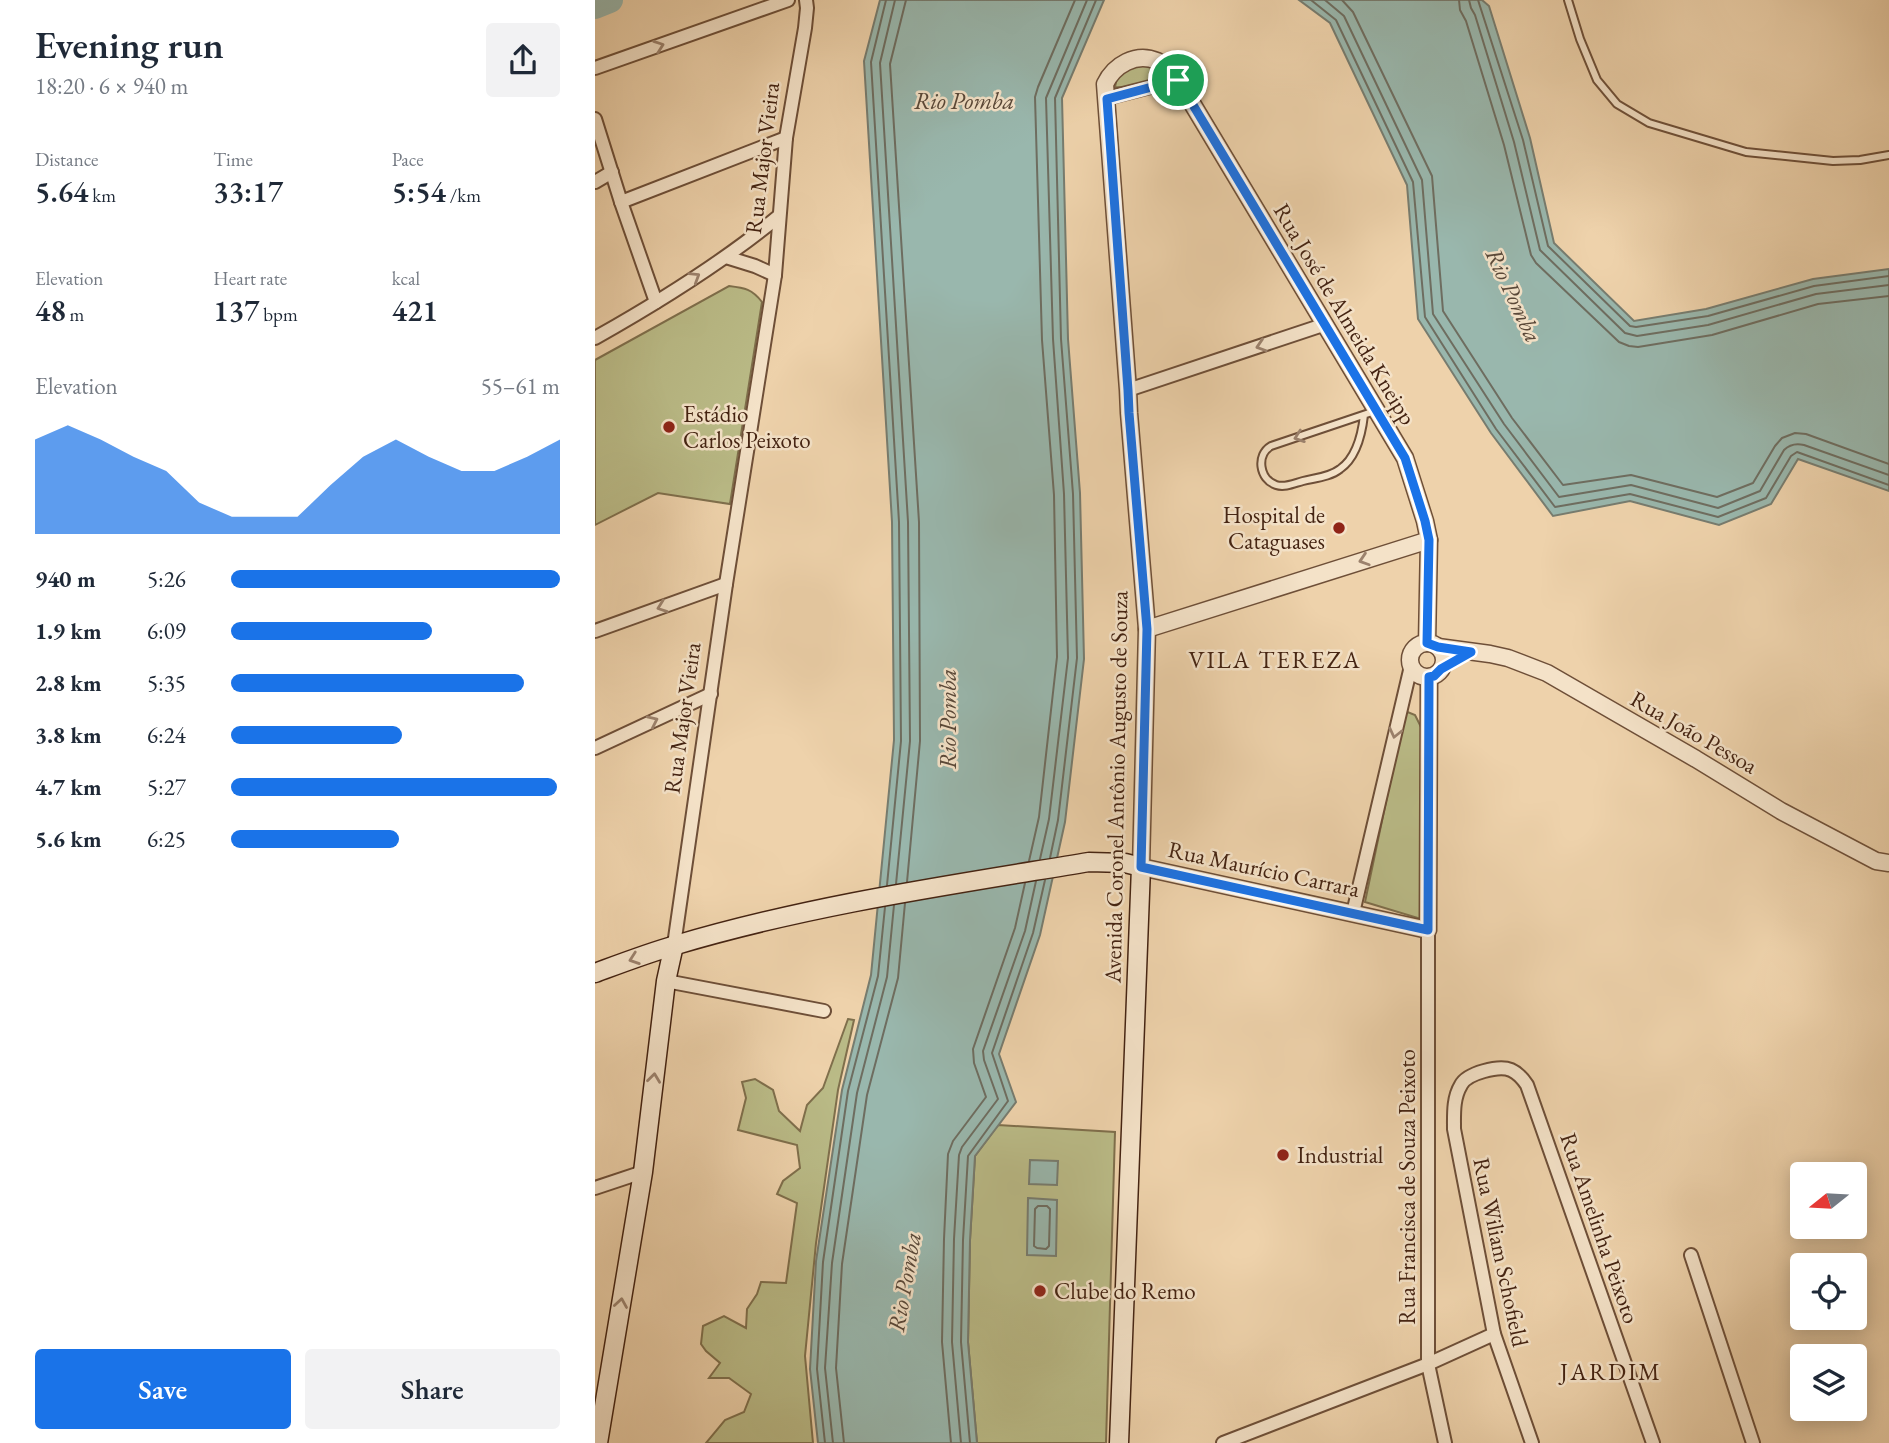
<!DOCTYPE html>
<meta charset="utf-8">
<style>
body{margin:0;font-family:"EB Garamond",serif;background:#f2f2f3;color:#1f2937;height:100vh;display:flex;flex-direction:column;font-size:26px;white-space:nowrap}
*{box-sizing:border-box;margin:0}
p{font-size:23px;color:#747a83}
.icon{flex:none;width:38px;height:38px;fill:none;stroke:currentColor;stroke-width:2;stroke-linecap:round;stroke-linejoin:round}
.map{position:relative;flex:1;overflow:hidden}
.details{display:flex;flex-direction:column;background:#fff;width:595px}
.details>*{flex:none}
.needle{width:46px;rotate:252deg}
.tools{position:absolute;left:1195px;top:1162px;display:grid;gap:14px}
.tools a{display:grid;place-items:center;width:77px;height:77px;border-radius:7px;background:#fff;box-shadow:0 4px 18px #0003;font-size:35px}
.pin{position:absolute;display:grid;place-items:center;width:60px;height:60px;color:#fff;margin:-30px;border:4px solid #fff;border-radius:50%;box-shadow:0 2px 7px #0007}
.round{display:grid;place-items:center;flex:none;width:74px;height:74px;border-radius:7px;background:#f2f2f3}
.head{display:flex;align-items:center;justify-content:space-between;height:119px;padding:0 35px}
h1{font-size:38px;font-weight:600;line-height:52px}
.metrics{display:grid;grid-template-columns:repeat(3,1fr);gap:10px;height:119px;padding:7px 35px}
.metrics div{display:grid;align-content:center}
.metrics b{font-size:30px;font-weight:600}
.metrics small{font-size:19px;font-weight:400}
.metrics p{font-size:19px}
.chart{height:196px;padding:14px 35px}
.chart p{display:flex;justify-content:space-between}
.chart svg{width:100%;height:126px;margin-top:7px;fill:#1a73e8;opacity:.7}
.button{display:flex;gap:14px;margin-top:auto;padding:14px 35px}
.button a{flex:1;height:80px;border-radius:7px;background:#1a73e8;color:#fff;font-size:28px;font-weight:600;line-height:80px;text-align:center}
.button a+a{background:#f2f2f3;color:#1f2937}
ul{padding:0 35px;list-style:none;font-size:23px}
li{display:grid;grid-template-columns:112px 84px 1fr;align-items:center;height:52px}
li i{height:18px;border-radius:9px;background:#1a73e8}
main{display:flex;flex:1;min-height:0}
.map>svg:first-child{display:block}
</style>
<main>
<section class="details">
<div class="head"><div><h1>Evening run</h1><p>18:20 · 6 × 940 m</p></div><a class="round"><svg class="icon" aria-label="share" viewBox="0 0 24 24"><path d="M12 15V3M7 8l5-5 5 5M5 13v7h14v-7"/></svg></a></div>
<div class="metrics">
<div><p>Distance</p><b>5.64<small> km</small></b></div>
<div><p>Time</p><b>33:17</b></div>
<div><p>Pace</p><b>5:54<small> /km</small></b></div>
</div>
<div class="metrics">
<div><p>Elevation</p><b>48<small> m</small></b></div>
<div><p>Heart rate</p><b>137<small> bpm</small></b></div>
<div><p>kcal</p><b>421</b></div>
</div>
<div class="chart"><p><span>Elevation</span>55–61 m</p>
<svg viewBox="0 0 160 44" preserveAspectRatio="none"><path d="M0 44V11L10 6L20 11L30 17L40 22L50 33L60 38L70 38L80 38L90 27L100 17L110 11L120 17L130 22L140 22L150 17L160 11V44z"/></svg>
</div>
<ul>
<li><b>940 m</b>5:26<i style="width:100%"></i></li>
<li><b>1.9 km</b>6:09<i style="width:61%"></i></li>
<li><b>2.8 km</b>5:35<i style="width:89%"></i></li>
<li><b>3.8 km</b>6:24<i style="width:52%"></i></li>
<li><b>4.7 km</b>5:27<i style="width:99%"></i></li>
<li><b>5.6 km</b>6:25<i style="width:51%"></i></li>
</ul>
<div class="button"><a>Save</a><a>Share</a></div>
</section>
<div class="map">
<svg width="1294" height="1443" viewBox="0 0 1294 1443">
<rect width="100%" height="100%" fill="#eed2ab"/>
<filter id="stains"><feTurbulence type="fractalNoise" baseFrequency=".00286" numOctaves="4"/><feColorMatrix values="0 0 0 0 .2 0 0 0 0 .09 0 0 0 0 .02 0 0 0 .5 -.17"/></filter>
<radialGradient id="worn" r=".72"><stop offset=".6" stop-color="#630" stop-opacity="0"/><stop offset="1" stop-color="#630" stop-opacity=".3"/></radialGradient>
<g fill="#babb87" stroke="#7f6f4c" stroke-width="2">
<polygon points="560,63 576,79 533,88 520,87 524,68"/>
<path d="M134,286C150,288 157,289 167,302L135,504L63,493L0,525V360Z"/>
<polygon points="810,711 820,715 826,727 826,919 770,902"/>
<polygon points="253,1019 259,1020 243,1090 221,1243 210,1356 218,1443 111,1443 130,1420 149,1412 156,1394 134,1378 114,1378 125,1363 111,1351 106,1344 108,1326 129,1316 151,1328 152,1309 162,1294 166,1282 191,1283 202,1203 182,1194 188,1181 205,1168 202,1145 143,1130 151,1098 147,1082 160,1079 178,1090 184,1111 205,1131 212,1105 228,1088"/>
<polygon points="403,1125 520,1132 511,1443 382,1443 373,1342 375,1240 380,1156"/>
</g>
<g fill="#99b7ad" stroke="#777c6f" stroke-width="2">
<polygon points="285,0 509,0 467,98 473,339 485,493 489,659 470,822 445,935 404,1054 421,1102 380,1156 375,1240 373,1342 382,1443 223,1443 215,1369 221,1261 247,1090 276,975 299,740 297,522 269,61"/>
<polygon points="704,0 887,0 894,6 935,138 959,243 1039,321 1111,309 1218,279 1294,269 1294,491 1203,459 1176,504 1124,525 1035,501 958,516 896,433 823,319 812,185 735,23"/>
<polygon points="435,1160 463,1161 462,1185 434,1184"/>
<polygon points="433,1198 462,1200 461,1256 432,1255"/>
</g>
<g fill="none" stroke-linecap="round" stroke-linejoin="round">
<g stroke="#6e6d60" stroke-width="2">
<polyline points="291,0 276,62 304,522 306,741 292,885"/>
<polyline points="300,0 285,63 313,522 315,741 301,884"/>
<polyline points="311,0 295,64 324,522 325,741 312,882"/>
<polyline points="716,0 741,20 818,182 830,317 901,429 960,507 1035,494 1123,517 1171,498 1196,456 1202,452 1294,485"/>
<path d="M730,0L749,16L827,180L838,314L909,424L964,497L1036,485L1123,508L1165,491L1189,450C1195,444 1201,443 1209,445L1294,475"/>
<polyline points="747,0 758,12 837,176 848,311 917,418 968,485 1036,475 1122,497 1158,483 1180,446 1187,438 1200,433 1211,434 1294,464"/>
<polyline points="864,0 865,10 871,21 909,145 936,255 941,263 1024,342 1034,346 1043,347 1117,335 1223,304 1294,296"/>
<polyline points="874,0 876,8 880,15 919,142 945,250 1030,333 1042,336 1113,325 1221,294 1294,285"/>
<polyline points="883,0 928,140 953,246 1035,326 1041,327 1113,316 1219,286 1294,276"/>
<polyline points="455,858 463,820 482,658 478,494 466,339 460,98 501,0"/>
<polyline points="445,859 454,819 473,658 469,494 458,339 451,98 492,0"/>
<polyline points="434,861 444,817 462,657 459,495 447,340 440,97 443,87 480,0"/>
<polygon points="443,1206 452,1206 455,1209 454,1246 451,1249 442,1248 439,1246 440,1209"/>
<polyline points="230,1443 222,1369 228,1262 253,1091 283,976 290,907"/>
<polyline points="238,1443 230,1368 237,1263 262,1093 292,977 299,905"/>
<polyline points="249,1443 241,1368 247,1264 272,1095 303,978 310,903"/>
<polyline points="356,1443 347,1342 349,1239 353,1154 358,1141 391,1097 379,1063 378,1049 420,928 430,883"/>
<polyline points="366,1443 357,1342 359,1239 364,1155 367,1147 403,1099 389,1060 388,1051 430,931 441,881"/>
<polyline points="375,1443 366,1342 368,1240 373,1156 413,1101 397,1053 438,933 450,880"/>
</g>
<polyline stroke="#99b7ad" stroke-width="26" points="0,6 15,0"/>
<g stroke="#6e4f38" stroke-width="10">
<g id="service">
<polyline points="973,0 985,39 1002,80 1022,104 1054,123 1151,152 1238,161 1265,160 1294,155"/>
<path d="M769,415C767,433 761,458 745,469C735,477 720,478 708,481C700,483 690,488 681,485C664,479 661,455 676,446L780,411"/>
</g>
</g>
<g stroke="#6e4f38" stroke-width="16">
<g id="minor">
<polyline points="0,68 193,0"/>
<polyline points="512,98 583,80"/>
<polyline points="0,119 26,202 61,302"/>
<polyline points="0,182 17,172"/>
<polyline points="26,202 191,138"/>
<polyline points="131,257 160,266 180,275"/>
<path d="M0,338C64,302 127,263 184,216"/>
<polyline points="533,390 731,324"/>
<polyline points="0,631 131,584"/>
<polyline points="0,748 116,694"/>
<polyline points="758,913 816,666"/>
<polyline points="833,930 833,1364 850,1443"/>
<polyline points="79,945 131,584 180,275 191,138 210,28 212,8 211,0"/>
<polyline points="71,981 229,1011"/>
<polyline points="0,1188 48,1172"/>
<polyline points="1096,1255 1158,1443"/>
<polyline points="628,1443 833,1364 899,1334"/>
<path d="M937,1443L899,1334L859,1129C859,1114 858,1098 866,1085C872,1073 904,1065 916,1070C923,1073 928,1079 932,1085L1058,1443"/>
</g>
</g>
<g stroke="#6e4f38" stroke-width="19">
<g id="tertiary">
<polyline points="552,629 834,540"/>
<path d="M832,643L834,540L830,521L810,458L583,80C577,73 570,65 562,61C541,52 519,65 510,84L533,390L534,413L552,629L546,867L833,930L834,677"/>
<circle cx="832" cy="660" r="17"/>
<polyline points="843,647 895,654 913,658 952,673 1101,759 1186,811 1281,861 1294,863"/>
</g>
</g>
<g stroke="#442312" stroke-width="21">
<g id="secondary">
<path d="M0,973C27,963 53,953 81,945C215,905 355,885 494,862L530,863L546,867L524,1443"/>
<polyline points="3,1443 48,1172 71,981 79,945"/>
</g>
</g>
<use href="#service" stroke="#f4e2c8" stroke-width="6"/>
<use href="#minor" stroke="#f4e2c8" stroke-width="12"/>
<use href="#tertiary" stroke="#f4e2c8" stroke-width="16"/>
<use href="#secondary" stroke="#f4e2c8" stroke-width="18"/>
</g>
<defs><path id="oneway-chevron" d="M-2-3.5L2.5 0L-2 3.5" fill="none" stroke-width="1.6" stroke-linecap="round" stroke-linejoin="round" transform="scale(1.75)"/></defs>
<g stroke="#9c826d">
<use href="#oneway-chevron" transform="translate(64 46) rotate(-20)"/>
<use href="#oneway-chevron" transform="translate(100 277) rotate(-32)"/>
<use href="#oneway-chevron" transform="translate(666 346) rotate(162)"/>
<use href="#oneway-chevron" transform="translate(704 437) rotate(161)"/>
<use href="#oneway-chevron" transform="translate(769 560) rotate(162)"/>
<use href="#oneway-chevron" transform="translate(67 607) rotate(160)"/>
<use href="#oneway-chevron" transform="translate(58 721) rotate(-25)"/>
<use href="#oneway-chevron" transform="translate(800 733) rotate(103)"/>
<use href="#oneway-chevron" transform="translate(39 959) rotate(161)"/>
<use href="#oneway-chevron" transform="translate(59 1078) rotate(-83)"/>
<use href="#oneway-chevron" transform="translate(26 1303) rotate(-81)"/>
</g>
<g fill="none" stroke-linecap="round" stroke-linejoin="round">
<g stroke="#fff" stroke-width="14">
<polygon id="route" points="583,80 810,458 830,521 834,540 832,643 843,647 876,652 846,669 839,676 834,677 833,930 546,867 552,629 534,413 533,390 512,99"/>
</g>
<use href="#route" stroke="#1a73e8" stroke-width="9"/>
</g>
<g fill="#8f2418" stroke="#f4e2c8" stroke-width="2.5">
<circle cx="74" cy="427" r="7"/>
<circle cx="744" cy="528" r="7"/>
<circle cx="688" cy="1155" r="7"/>
<circle cx="445" cy="1291" r="7"/>
</g>
<g text-anchor="middle" dominant-baseline="central" stroke-width="5" stroke-linejoin="round" paint-order="stroke">
<g font-size="23" fill="#442312" stroke="#f4e2c8">
<text transform="translate(167 158) rotate(-83)">Rua Major Vieira</text>
<text transform="translate(750 314) rotate(59)">Rua José de Almeida Kneipp</text>
<text transform="translate(87 718) rotate(-82)">Rua Major Vieira</text>
<text transform="translate(1099 732) rotate(30)">Rua João Pessoa</text>
<text transform="translate(521 787) rotate(-89)">Avenida Coronel Antônio Augusto de Souza</text>
<text transform="translate(669 869) rotate(12)">Rua Maurício Carrara</text>
<text transform="translate(812 1187) rotate(-90)">Rua Francisca de Souza Peixoto</text>
<text transform="translate(1005 1228) rotate(71)">Rua Amelinha Peixoto</text>
<text transform="translate(906 1252) rotate(78)">Rua Wiliam Schofield</text>
</g>
<g font-size="23" fill="#442312" stroke="#f4e2c8" text-anchor="start">
<text x="88" y="414">Estádio<tspan x="88" dy="26">Carlos Peixoto</tspan></text>
<text x="730" y="515" text-anchor="end">Hospital de<tspan x="730" dy="26">Cataguases</tspan></text>
<text x="702" y="1155">Industrial</text>
<text x="459" y="1291">Clube do Remo</text>
</g>
<g font-size="24" font-style="italic" fill="#594839" stroke="#f4e2c8">
<text x="369" y="100">Rio Pomba</text>
<text transform="translate(919 295) rotate(65)">Rio Pomba</text>
<text transform="translate(352 719) rotate(-90)">Rio Pomba</text>
<text transform="translate(309 1282) rotate(-80)">Rio Pomba</text>
</g>
<g font-size="24" letter-spacing="2" fill="#442312" stroke="#f4e2c8">
<text x="680" y="659">VILA TEREZA</text>
<text x="1016" y="1371">JARDIM</text>
</g>
</g>
<rect width="100%" height="100%" filter="url(#stains)"/>
<rect width="100%" height="100%" fill="url(#worn)"/>
</svg>
<div class="tools">
<a><svg class="needle" viewBox="-14 -14 28 28"><path d="M0-13l5 13h-10z" fill="#e53935"/><path d="M0 13l5-13h-10z" fill="#747a83"/></svg></a>
<a><svg class="icon" aria-label="locate" viewBox="0 0 24 24"><circle cx="12" cy="12" r="6"/><path d="M12 2v4M12 18v4M2 12h4M18 12h4"/></svg></a>
<a><svg class="icon" aria-label="layers" viewBox="0 0 24 24"><path d="M12 4l9 5-9 5-9-5zM3 14l9 5 9-5"/></svg></a>
</div>
<div class="pin" style="left:583px;top:80px;background:#1e9e55"><svg class="icon" aria-label="arrive" viewBox="0 0 24 24"><path d="M6 21V4h12l-3 4 3 4H6"/></svg></div>
</div>
</main>
